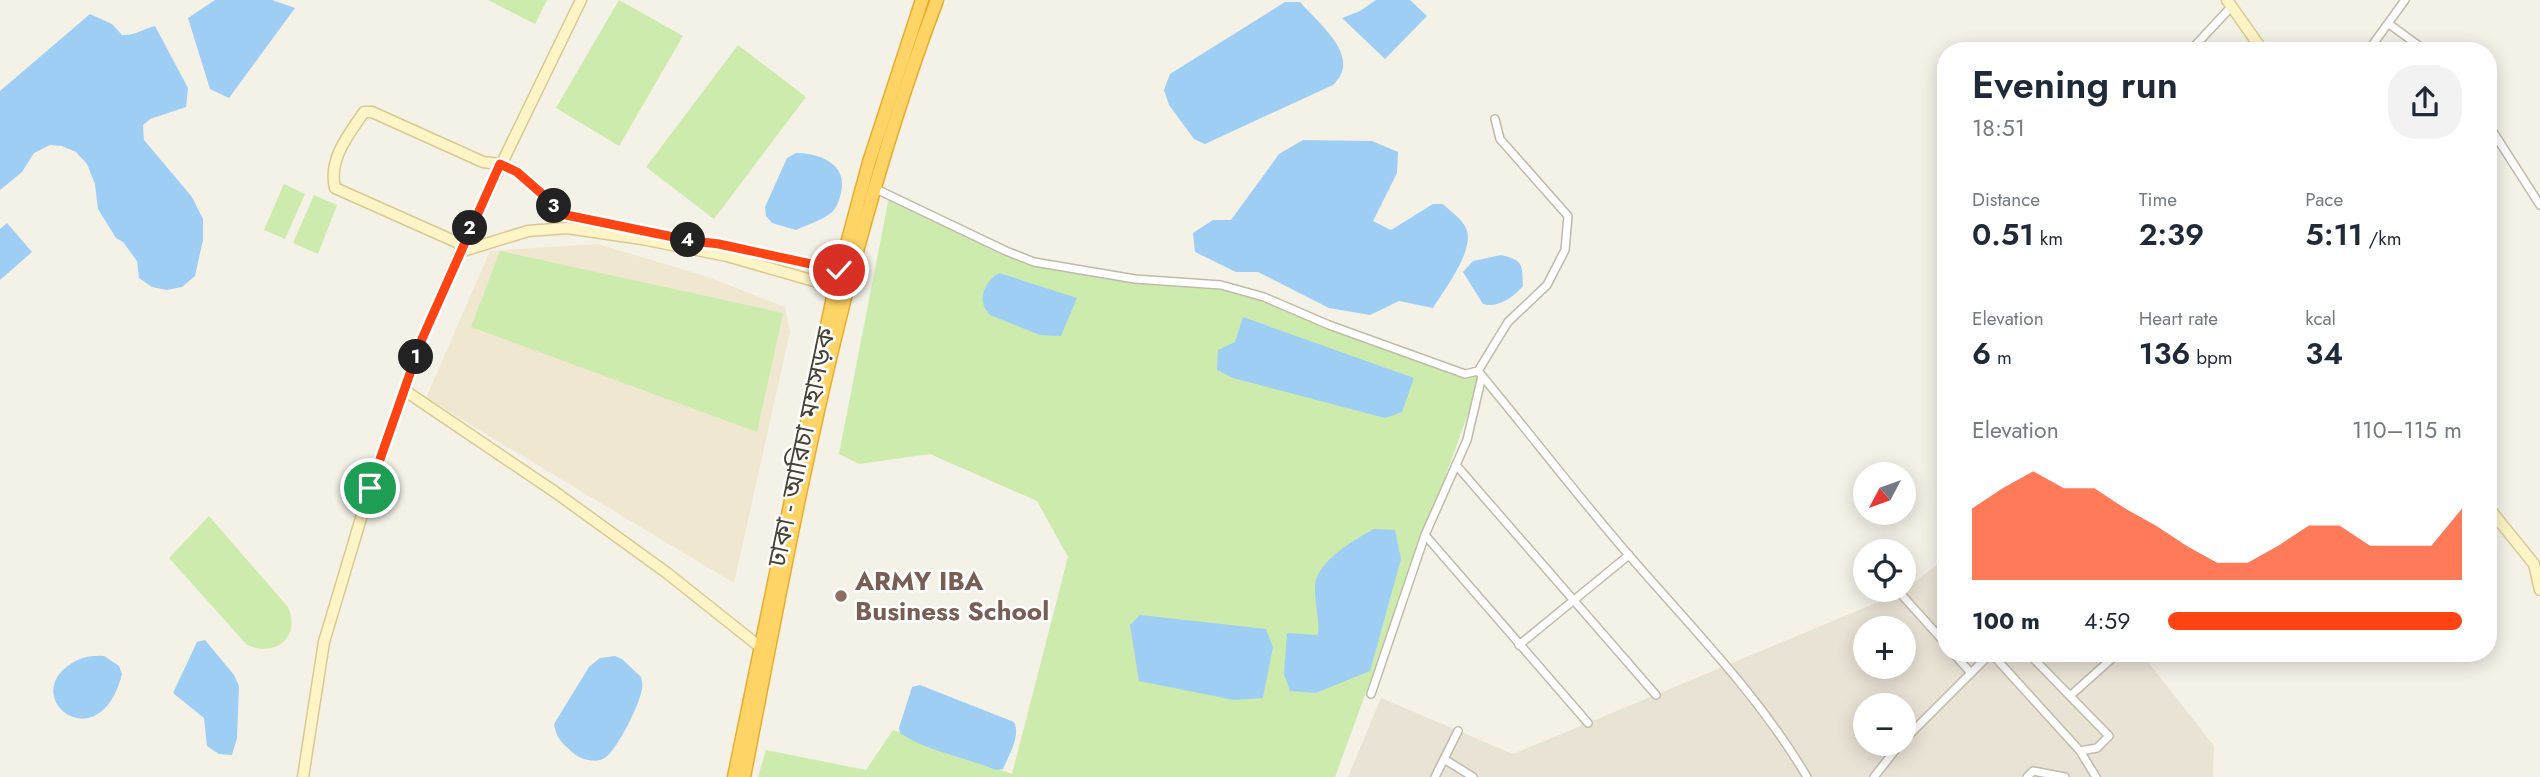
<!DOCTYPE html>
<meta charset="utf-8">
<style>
body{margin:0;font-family:Jost,"Noto Sans Bengali",sans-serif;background:#f2f2f3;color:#1f2937;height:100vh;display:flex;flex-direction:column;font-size:26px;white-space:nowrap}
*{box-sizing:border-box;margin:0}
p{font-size:23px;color:#747a83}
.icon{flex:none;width:38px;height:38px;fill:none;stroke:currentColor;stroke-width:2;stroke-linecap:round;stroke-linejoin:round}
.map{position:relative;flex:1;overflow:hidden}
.panel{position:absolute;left:1937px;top:42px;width:560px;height:620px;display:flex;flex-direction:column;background:#fff;border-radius:28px;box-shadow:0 4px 18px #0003}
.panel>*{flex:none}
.needle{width:46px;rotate:229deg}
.tools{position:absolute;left:1853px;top:462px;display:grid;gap:14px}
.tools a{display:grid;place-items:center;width:63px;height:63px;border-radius:50%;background:#fff;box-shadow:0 4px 18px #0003;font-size:35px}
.pin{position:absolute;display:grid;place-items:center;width:60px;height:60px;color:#fff;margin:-30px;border:4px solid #fff;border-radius:50%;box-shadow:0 2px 7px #0007}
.km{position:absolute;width:35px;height:35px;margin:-18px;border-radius:50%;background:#222;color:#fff;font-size:19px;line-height:35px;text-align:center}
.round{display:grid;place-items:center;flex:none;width:74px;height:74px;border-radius:28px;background:#f2f2f3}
.head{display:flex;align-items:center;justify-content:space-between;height:119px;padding:0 35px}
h1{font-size:38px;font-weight:600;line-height:52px}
.stats{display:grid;grid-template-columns:repeat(3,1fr);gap:10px;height:119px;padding:7px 35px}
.stats div{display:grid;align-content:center}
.stats b{font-size:30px;font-weight:600}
.stats small{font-size:19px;font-weight:400}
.stats p{font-size:19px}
.chart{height:196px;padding:14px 35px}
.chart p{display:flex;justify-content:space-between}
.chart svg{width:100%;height:126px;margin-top:7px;fill:#ff4313;opacity:.7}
ul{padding:0 35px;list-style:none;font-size:23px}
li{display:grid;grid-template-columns:112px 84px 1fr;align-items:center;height:52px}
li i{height:18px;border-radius:9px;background:#ff4313}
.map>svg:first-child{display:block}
</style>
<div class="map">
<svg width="2540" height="777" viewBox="0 0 2540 777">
<rect width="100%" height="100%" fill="#f4f1e7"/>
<path fill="#e9e3d5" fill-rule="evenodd" d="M1946,558V653H2141L2214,746L2213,777H1348L1381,698L1513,754L1900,593ZM1866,628H1904V667H1866ZM1866,705H1904V744H1866Z"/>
<polygon fill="#efe7d0" points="598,244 705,276 785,307 790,332 734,583 426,398 490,251"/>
<g fill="#ccebad">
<polygon points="488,0 547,0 535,24"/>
<polygon points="619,0 683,36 619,146 556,108"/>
<polygon points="738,45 806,97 714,219 646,167"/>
<polygon points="284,184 305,194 285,239 264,230"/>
<polygon points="890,192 1034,262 1246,292 1482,376 1335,777 758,777 766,750 866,770 893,730 1012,774 1068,557 1037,501 930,454 859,464 839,454"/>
<polygon points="314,195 337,205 318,254 293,243"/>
<polygon points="500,251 783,313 757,432 471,327"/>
<path d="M209,516L288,607C301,638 275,657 247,645L169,558Z"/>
</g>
<g fill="#9fcef5">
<polygon points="215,0 272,0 295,8 229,98 210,89 188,18"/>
<polygon points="1376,0 1410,0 1427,16 1385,59 1342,18 1360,11"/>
<path d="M1285,2H1300C1319,24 1363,57 1333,85L1205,144L1194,139L1169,105L1164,90L1170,74Z"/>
<path d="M90,14L112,24L122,35C135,36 143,29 155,26L188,88L186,107L150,119L143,125L144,140L192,197L203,219V240L195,276L182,287L167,290L152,287L139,278L137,261L123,242L116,238L98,209L95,184L87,164L76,152L62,146L50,145L34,153L22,172L0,190V91Z"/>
<path d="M1303,140L1372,141L1398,152L1397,173L1373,221L1391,230L1433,204H1443C1450,211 1462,219 1466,228C1476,249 1444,290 1433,308L1399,301L1370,315L1329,308L1258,272H1236L1195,252L1193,233L1213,220H1231L1279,154Z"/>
<path d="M796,153C820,153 848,164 841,193C839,200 837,208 831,213C822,220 807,225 796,230L772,223L766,216L765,207L787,158Z"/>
<polygon points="7,223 32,252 0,280 0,229"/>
<path d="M1501,255C1524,260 1522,265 1523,286C1512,298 1499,308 1483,304L1463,272L1473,261Z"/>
<path d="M999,273L1077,298L1061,336L1040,335L990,315C976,301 984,282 999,273Z"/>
<polygon points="1243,317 1414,378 1402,412 1385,418 1233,378 1217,370 1218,350 1235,342"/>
<path d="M1374,529L1395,530L1401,559L1370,671L1316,693L1290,691L1284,674L1287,633L1318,635C1320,618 1314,602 1315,585C1318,560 1354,540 1374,529Z"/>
<polygon points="1140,615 1266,629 1273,647 1263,698 1234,700 1139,681 1130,625"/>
<polygon points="205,640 234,675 239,686 237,738 232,755 219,754 207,746 204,718 173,693 197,642"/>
<path d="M104,656L119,666L122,674C101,757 27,705 63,670C75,659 88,655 104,656Z"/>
<path d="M615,656L622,659L641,677C642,681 643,685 642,688C641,702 618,748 606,757C596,765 579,759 571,751C561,742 556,737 554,724L589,667L600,658Z"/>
<path d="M920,685L1014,722C1021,736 1009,755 1003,769L996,770C965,757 928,752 900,733L899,728L912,687Z"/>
</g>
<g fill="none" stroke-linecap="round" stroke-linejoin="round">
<g stroke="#c1baa9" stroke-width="10">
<g id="street">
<polyline points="2389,24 2426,51"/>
<polyline points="2190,51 2232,6"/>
<polyline points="2368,51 2405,0"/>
<polyline points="2488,124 2540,205"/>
<polyline points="874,188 1006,251 1034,262 1135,279 1221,285 1264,297 1329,325 1465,374 1478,371 1508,322 1547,285 1565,250 1568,216 1500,139 1495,119"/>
<path d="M1478,371C1528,431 1576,494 1627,553C1690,626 1758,694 1807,777"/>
<polyline points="1482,376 1467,440 1425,535 1588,723"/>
<polyline points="1456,465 1656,695"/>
<polyline points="1900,593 1946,644"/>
<polyline points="1519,645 1629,555"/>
<polyline points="1953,653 1971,673"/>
<polyline points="1991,653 2080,751 2096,777"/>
<polyline points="2028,653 2109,736 2097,748 2080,751"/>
<polyline points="1371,694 1425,535"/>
<polyline points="2070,696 2118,653"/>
<polyline points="1904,740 1991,653"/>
<polyline points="1444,759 1458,731"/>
<polyline points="1435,777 1444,759 1473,777"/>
<polyline points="1874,777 1900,744"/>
<polyline points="2027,777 2033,771 2065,777"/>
</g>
</g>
<g stroke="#d8c994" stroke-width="13">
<g id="secondary">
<polyline points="2227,0 2263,51"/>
<path d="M463,245L335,188C328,159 349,134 364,112H372L483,162L501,164L517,172L566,215L693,241L720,244L839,270"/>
<polyline points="460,252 528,231 567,228 642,239 727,256 835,287"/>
<polyline points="404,390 555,492 667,573 760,647"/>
<polyline points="2488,507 2534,564 2540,590"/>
<polyline points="303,777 324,642 370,488 422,339 469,231 581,0"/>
</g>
</g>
<g stroke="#e8ad2e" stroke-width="15">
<g id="highway">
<polyline points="734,777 834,292 869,162 922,0"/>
<path d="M744,777C795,515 842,251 937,0"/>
</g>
</g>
<use href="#street" stroke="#fff" stroke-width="7"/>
<use href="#secondary" stroke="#fff4c6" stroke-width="10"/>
<use href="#highway" stroke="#ffd467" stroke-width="12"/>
</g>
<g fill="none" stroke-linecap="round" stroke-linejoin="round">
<g stroke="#fff" stroke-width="14">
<polyline id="route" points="370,488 422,339 500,164 517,172 566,215 693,241 719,244 839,270"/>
</g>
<use href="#route" stroke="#ff4313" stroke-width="9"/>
</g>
<circle fill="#8d6e63" stroke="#fff" stroke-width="2.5" cx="841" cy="596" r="7"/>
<g text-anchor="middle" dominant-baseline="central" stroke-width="5" stroke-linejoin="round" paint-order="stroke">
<g font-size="26" fill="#484235" stroke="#fff">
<text transform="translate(801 447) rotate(-78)">ঢাকা - আরিচা মহাসড়ক</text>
</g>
<g font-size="26" font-weight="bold" fill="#785e54" stroke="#fff" text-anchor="start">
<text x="855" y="581">ARMY IBA<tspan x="855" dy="30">Business School</tspan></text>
</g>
</g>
</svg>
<div class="tools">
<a><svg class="needle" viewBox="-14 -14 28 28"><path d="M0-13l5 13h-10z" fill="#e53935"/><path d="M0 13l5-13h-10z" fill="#747a83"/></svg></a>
<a><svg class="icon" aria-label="locate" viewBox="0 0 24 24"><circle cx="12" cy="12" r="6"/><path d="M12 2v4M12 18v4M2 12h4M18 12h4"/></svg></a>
<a>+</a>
<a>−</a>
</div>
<div class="pin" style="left:370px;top:488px;background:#1e9e55"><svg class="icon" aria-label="arrive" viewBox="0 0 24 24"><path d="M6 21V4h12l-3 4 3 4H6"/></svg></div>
<div class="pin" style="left:839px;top:270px;background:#d93025"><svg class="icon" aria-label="check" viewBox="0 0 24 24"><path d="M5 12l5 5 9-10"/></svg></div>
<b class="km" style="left:416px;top:357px">1</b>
<b class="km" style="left:470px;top:228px">2</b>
<b class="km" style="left:554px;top:206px">3</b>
<b class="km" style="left:688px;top:240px">4</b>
<section class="panel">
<div class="head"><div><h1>Evening run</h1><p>18:51</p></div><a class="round"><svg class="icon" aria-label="share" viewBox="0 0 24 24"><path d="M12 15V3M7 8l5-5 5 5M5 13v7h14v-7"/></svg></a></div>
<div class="stats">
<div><p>Distance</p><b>0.51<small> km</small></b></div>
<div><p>Time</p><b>2:39</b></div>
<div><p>Pace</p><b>5:11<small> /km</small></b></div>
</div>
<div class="stats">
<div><p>Elevation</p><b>6<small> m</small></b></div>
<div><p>Heart rate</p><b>136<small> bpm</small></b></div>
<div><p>kcal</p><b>34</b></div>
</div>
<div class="chart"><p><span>Elevation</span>110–115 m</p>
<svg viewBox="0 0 160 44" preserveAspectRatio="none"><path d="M0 44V19L10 12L20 6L30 12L40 12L50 19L60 25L70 32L80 38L90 38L100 32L110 25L120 25L130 32L140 32L150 32L160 19V44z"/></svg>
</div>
<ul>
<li><b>100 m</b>4:59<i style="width:100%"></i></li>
</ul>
</section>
</div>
